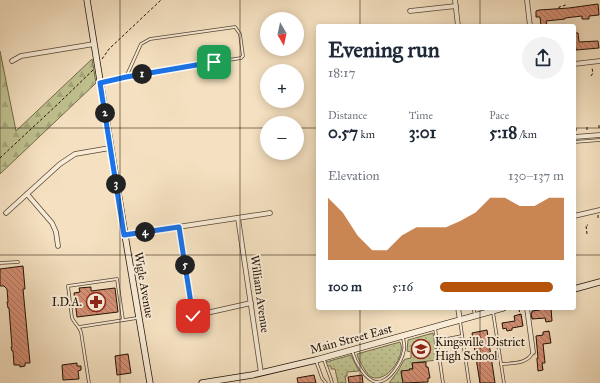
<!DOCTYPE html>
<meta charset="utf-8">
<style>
body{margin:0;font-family:"IM FELL Great Primer",serif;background:#f2f2f3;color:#1f2937;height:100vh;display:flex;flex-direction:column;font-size:15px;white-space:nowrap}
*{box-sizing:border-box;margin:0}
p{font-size:13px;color:#747a83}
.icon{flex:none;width:22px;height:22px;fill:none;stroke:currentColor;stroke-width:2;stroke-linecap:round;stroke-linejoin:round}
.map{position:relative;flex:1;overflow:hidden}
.panel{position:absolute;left:316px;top:24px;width:260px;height:286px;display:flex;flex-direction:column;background:#fff;border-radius:4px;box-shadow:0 2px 10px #0003}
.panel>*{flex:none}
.needle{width:26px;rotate:171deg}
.tools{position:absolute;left:260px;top:12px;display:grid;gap:8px}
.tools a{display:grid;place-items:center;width:44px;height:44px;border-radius:50%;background:#fff;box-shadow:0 2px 10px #0003;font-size:20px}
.pin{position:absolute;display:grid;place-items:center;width:34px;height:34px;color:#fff;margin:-17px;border-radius:8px;box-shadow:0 2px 6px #0006}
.km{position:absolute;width:20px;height:20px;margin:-10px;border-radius:50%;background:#222;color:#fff;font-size:11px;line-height:20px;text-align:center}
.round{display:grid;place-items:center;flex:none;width:42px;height:42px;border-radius:21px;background:#f2f2f3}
.summary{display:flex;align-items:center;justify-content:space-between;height:68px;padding:0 12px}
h1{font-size:22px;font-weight:700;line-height:30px}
.figures{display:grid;grid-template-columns:repeat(3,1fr);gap:6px;height:68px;padding:4px 12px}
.figures div{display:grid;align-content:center}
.figures b{font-size:17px;font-weight:700}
.figures small{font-size:11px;font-weight:400}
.figures p{font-size:11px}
.chart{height:112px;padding:8px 12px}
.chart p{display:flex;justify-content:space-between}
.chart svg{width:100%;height:72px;margin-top:4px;fill:#b45309;opacity:.7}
ul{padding:0 12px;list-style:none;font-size:13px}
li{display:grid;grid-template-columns:64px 48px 1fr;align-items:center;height:30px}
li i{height:10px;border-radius:5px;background:#b45309}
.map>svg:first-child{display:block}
</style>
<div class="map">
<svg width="600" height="383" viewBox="0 0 600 383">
<defs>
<pattern id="green-dots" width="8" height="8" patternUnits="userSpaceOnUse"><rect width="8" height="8" fill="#c0c290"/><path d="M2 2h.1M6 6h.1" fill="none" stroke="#a5a67b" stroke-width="1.8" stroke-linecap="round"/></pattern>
<pattern id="forest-firs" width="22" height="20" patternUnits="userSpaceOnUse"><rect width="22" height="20" fill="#c0c290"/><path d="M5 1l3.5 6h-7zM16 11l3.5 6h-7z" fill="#a5a67b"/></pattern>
<pattern id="building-back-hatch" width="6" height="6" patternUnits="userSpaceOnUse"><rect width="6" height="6" fill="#d59075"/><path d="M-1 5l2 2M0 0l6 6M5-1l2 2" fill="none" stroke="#ac745e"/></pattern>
</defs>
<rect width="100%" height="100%" fill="#f5e1c1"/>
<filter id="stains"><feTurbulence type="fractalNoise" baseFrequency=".005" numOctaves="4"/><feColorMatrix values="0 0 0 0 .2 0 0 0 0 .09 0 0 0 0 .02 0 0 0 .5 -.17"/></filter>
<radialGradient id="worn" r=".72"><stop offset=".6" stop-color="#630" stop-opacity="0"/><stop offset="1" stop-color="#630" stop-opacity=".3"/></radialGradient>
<g fill="url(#green-dots)" stroke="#716a4b">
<polygon points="433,333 437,360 412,363 413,369 410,369 410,370 401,372 403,383 389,383 398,371 404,360 406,359 411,358 411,352 407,351 408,340"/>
<path d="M400,342C401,345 402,348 401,351C400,362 385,383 371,377C369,376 367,373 365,370C362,365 358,360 357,354Z"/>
<polygon points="351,355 359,371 347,372 347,376 345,376 346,383 338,383 335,369 331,369 331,366 326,366 326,362"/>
</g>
<polygon fill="url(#forest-firs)" stroke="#716a4b" points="0,51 16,131 92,59 96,83 0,174"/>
<g fill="url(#building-back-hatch)" stroke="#221206">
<polygon points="598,4 599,15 589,16 589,19 582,19 582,16 565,18 565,19 546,21 547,25 541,26 540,17 536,17 536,11 539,10 569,8"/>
<polygon points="574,33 578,33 579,42 598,41 599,48 576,50"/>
<polygon points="23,266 25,289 23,289 30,363 25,363 25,366 20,367 20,365 14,365 13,351 12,351 11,347 12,347 9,308 8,308 7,302 8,302 7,289 4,286 0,286 0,269"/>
<polygon points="91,287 91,291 115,288 118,312 77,317 74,293 80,292 79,288"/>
<polygon points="544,308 551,308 552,321 546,322 545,318 532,319 531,313 532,313 532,311 540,310 539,309"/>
<polygon points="521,314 523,326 512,328 512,330 507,331 506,328 503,329 502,323 515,321 514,316"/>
<polygon points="487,330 495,383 480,383 472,333"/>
<polygon points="549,331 551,343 543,344 545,363 542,363 543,370 538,371 537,360 537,358 538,358 536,336 543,335 543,332"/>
<polygon points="128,354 131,373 117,375 115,356"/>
<polygon points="426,362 426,367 428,367 430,378 428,378 428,382 403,383 401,371 410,370 409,369 413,369 412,363"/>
<polygon points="77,363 77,366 81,366 81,370 78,371 79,379 63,380 62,365"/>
<polygon points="314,375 316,383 298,383 297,378"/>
<polygon points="362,375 363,383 349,383 348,377"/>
</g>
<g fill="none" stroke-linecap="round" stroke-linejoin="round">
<g stroke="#574635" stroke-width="3.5">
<g id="lane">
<polyline points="101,83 126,77 241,58 243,56 240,34 235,27 150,39 141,44 126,77"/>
<polyline points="574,142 600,140"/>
<polyline points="0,263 18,262"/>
<polyline points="473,308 475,314"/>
<polyline points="493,312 504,383"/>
<polyline points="460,321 469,383"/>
<polyline points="79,327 137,318"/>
<polyline points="435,328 443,383"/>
<polyline points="437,341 462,336"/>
<path d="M352,351C355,361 365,380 376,382C390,383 402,361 404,350C405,346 404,342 403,338"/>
<polyline points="324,360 331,379 332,383"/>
<polyline points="316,361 322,378 326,383"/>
<path d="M501,364C513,363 528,364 533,352"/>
<path d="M89,383L81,332C79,326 75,324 72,318L68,286L117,279L123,320"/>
</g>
</g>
<g stroke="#574635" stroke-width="5.5">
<g id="street">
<polyline points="455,0 458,26"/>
<polyline points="527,0 530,26"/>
<polyline points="410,11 456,6"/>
<polyline points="12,61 21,56 94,44"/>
<polyline points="574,64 600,61"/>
<polyline points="574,137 600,135"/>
<polyline points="27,194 52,223 56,232 58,246"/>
<polyline points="6,213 60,164 75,154 110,148"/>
<polyline points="574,216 600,210"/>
<polyline points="238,218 261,373"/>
<polyline points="179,227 193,316 251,303"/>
<polyline points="125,235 270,213"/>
<polyline points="458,308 460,320"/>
<polyline points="527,308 533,352"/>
</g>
</g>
<g stroke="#221206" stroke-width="7">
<g id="secondary">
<polyline points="87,0 125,235 150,383"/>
<polyline points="574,289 600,282"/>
<polyline points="202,383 252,375 316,360 503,308"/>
</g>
</g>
<g stroke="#221206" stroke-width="1" stroke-dasharray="3 2" stroke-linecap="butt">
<polyline points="559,8 559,7 566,5"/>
<polyline points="519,25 524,25"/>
<polyline points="102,59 109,49 161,0"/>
<polyline points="591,76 593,73 592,68"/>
<polyline points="599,125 599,130"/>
<polyline points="587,127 587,131"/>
<polyline points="576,128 576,132"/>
<polyline points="0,158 60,102 93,70"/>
<polyline points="598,215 598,219"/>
<polyline points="587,234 586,225 588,225"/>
<polyline points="574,281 574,282"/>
<polyline points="574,301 575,301"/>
<polyline points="535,308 535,311"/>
<polyline points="519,309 520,315"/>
</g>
<use href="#lane" stroke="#f8ecd7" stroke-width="2"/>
<use href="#street" stroke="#f8ecd7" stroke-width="4"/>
<use href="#secondary" stroke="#f8ecd7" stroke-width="5.5"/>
</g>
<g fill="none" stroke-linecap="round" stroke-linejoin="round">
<g stroke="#fff" stroke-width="8">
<polyline id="route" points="193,316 179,227 124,235 100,83 126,77 214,62"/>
</g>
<use href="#route" stroke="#1a73e8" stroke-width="5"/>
</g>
<path fill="none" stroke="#221206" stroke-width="1" stroke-opacity="0.55" d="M120,0V383M240,0V383M360,0V26M480,0V26M0,128H267M297,128H318M574,128H600M0,255H318M574,255H600M360,308V383M480,308V383"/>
<defs>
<g id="pharmacy-ring" transform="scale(1)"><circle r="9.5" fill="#f8ecd7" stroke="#8f2418" stroke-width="1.5"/><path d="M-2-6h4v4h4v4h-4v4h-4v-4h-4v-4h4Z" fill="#8f2418"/></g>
<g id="school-ring" transform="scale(1)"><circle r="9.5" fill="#f8ecd7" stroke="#8f2418" stroke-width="1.5"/><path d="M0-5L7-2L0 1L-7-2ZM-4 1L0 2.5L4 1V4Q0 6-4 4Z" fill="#8f2418"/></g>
</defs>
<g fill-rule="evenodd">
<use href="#pharmacy-ring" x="96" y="302"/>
<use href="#school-ring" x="421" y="349"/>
</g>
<g text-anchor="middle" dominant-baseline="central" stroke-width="4" stroke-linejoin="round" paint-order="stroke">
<g font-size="12" fill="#221206" stroke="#f8ecd7">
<text transform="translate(144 285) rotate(80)">Wigle Avenue</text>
<text transform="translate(260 294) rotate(82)">William Avenue</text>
<text transform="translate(351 339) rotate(-15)">Main Street East</text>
</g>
<g font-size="12" fill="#221206" stroke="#f8ecd7" text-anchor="end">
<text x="82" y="302">I.D.A.</text>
<text x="435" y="342" text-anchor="start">Kingsville District<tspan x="435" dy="14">High School</tspan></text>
</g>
</g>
<rect width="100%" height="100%" filter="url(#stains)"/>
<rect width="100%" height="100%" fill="url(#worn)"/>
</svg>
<div class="tools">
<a><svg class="needle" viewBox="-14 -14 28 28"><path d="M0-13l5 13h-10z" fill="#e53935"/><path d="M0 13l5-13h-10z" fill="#747a83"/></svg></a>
<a>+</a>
<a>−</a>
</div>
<div class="pin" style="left:214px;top:62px;background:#1e9e55"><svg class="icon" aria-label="arrive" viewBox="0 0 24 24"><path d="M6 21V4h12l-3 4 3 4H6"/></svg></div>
<div class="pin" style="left:193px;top:316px;background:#d93025"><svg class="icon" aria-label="check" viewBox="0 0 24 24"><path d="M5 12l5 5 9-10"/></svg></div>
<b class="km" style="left:142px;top:74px">1</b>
<b class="km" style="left:105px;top:113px">2</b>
<b class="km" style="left:116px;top:184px">3</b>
<b class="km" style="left:145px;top:232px">4</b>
<b class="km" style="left:185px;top:265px">5</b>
<section class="panel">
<div class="summary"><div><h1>Evening run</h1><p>18:17</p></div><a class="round"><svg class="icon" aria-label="share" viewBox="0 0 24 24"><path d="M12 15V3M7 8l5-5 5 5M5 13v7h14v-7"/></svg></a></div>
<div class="figures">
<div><p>Distance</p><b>0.57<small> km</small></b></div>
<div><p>Time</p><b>3:01</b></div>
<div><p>Pace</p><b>5:18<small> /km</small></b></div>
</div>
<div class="chart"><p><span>Elevation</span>130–137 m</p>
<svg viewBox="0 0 160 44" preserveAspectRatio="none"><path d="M0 44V6L10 15L20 29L30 38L40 38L50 29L60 24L70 24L80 24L90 20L100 15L110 6L120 6L130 11L140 11L150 6L160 6V44z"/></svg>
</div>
<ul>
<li><b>100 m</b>5:16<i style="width:91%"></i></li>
</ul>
</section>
</div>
